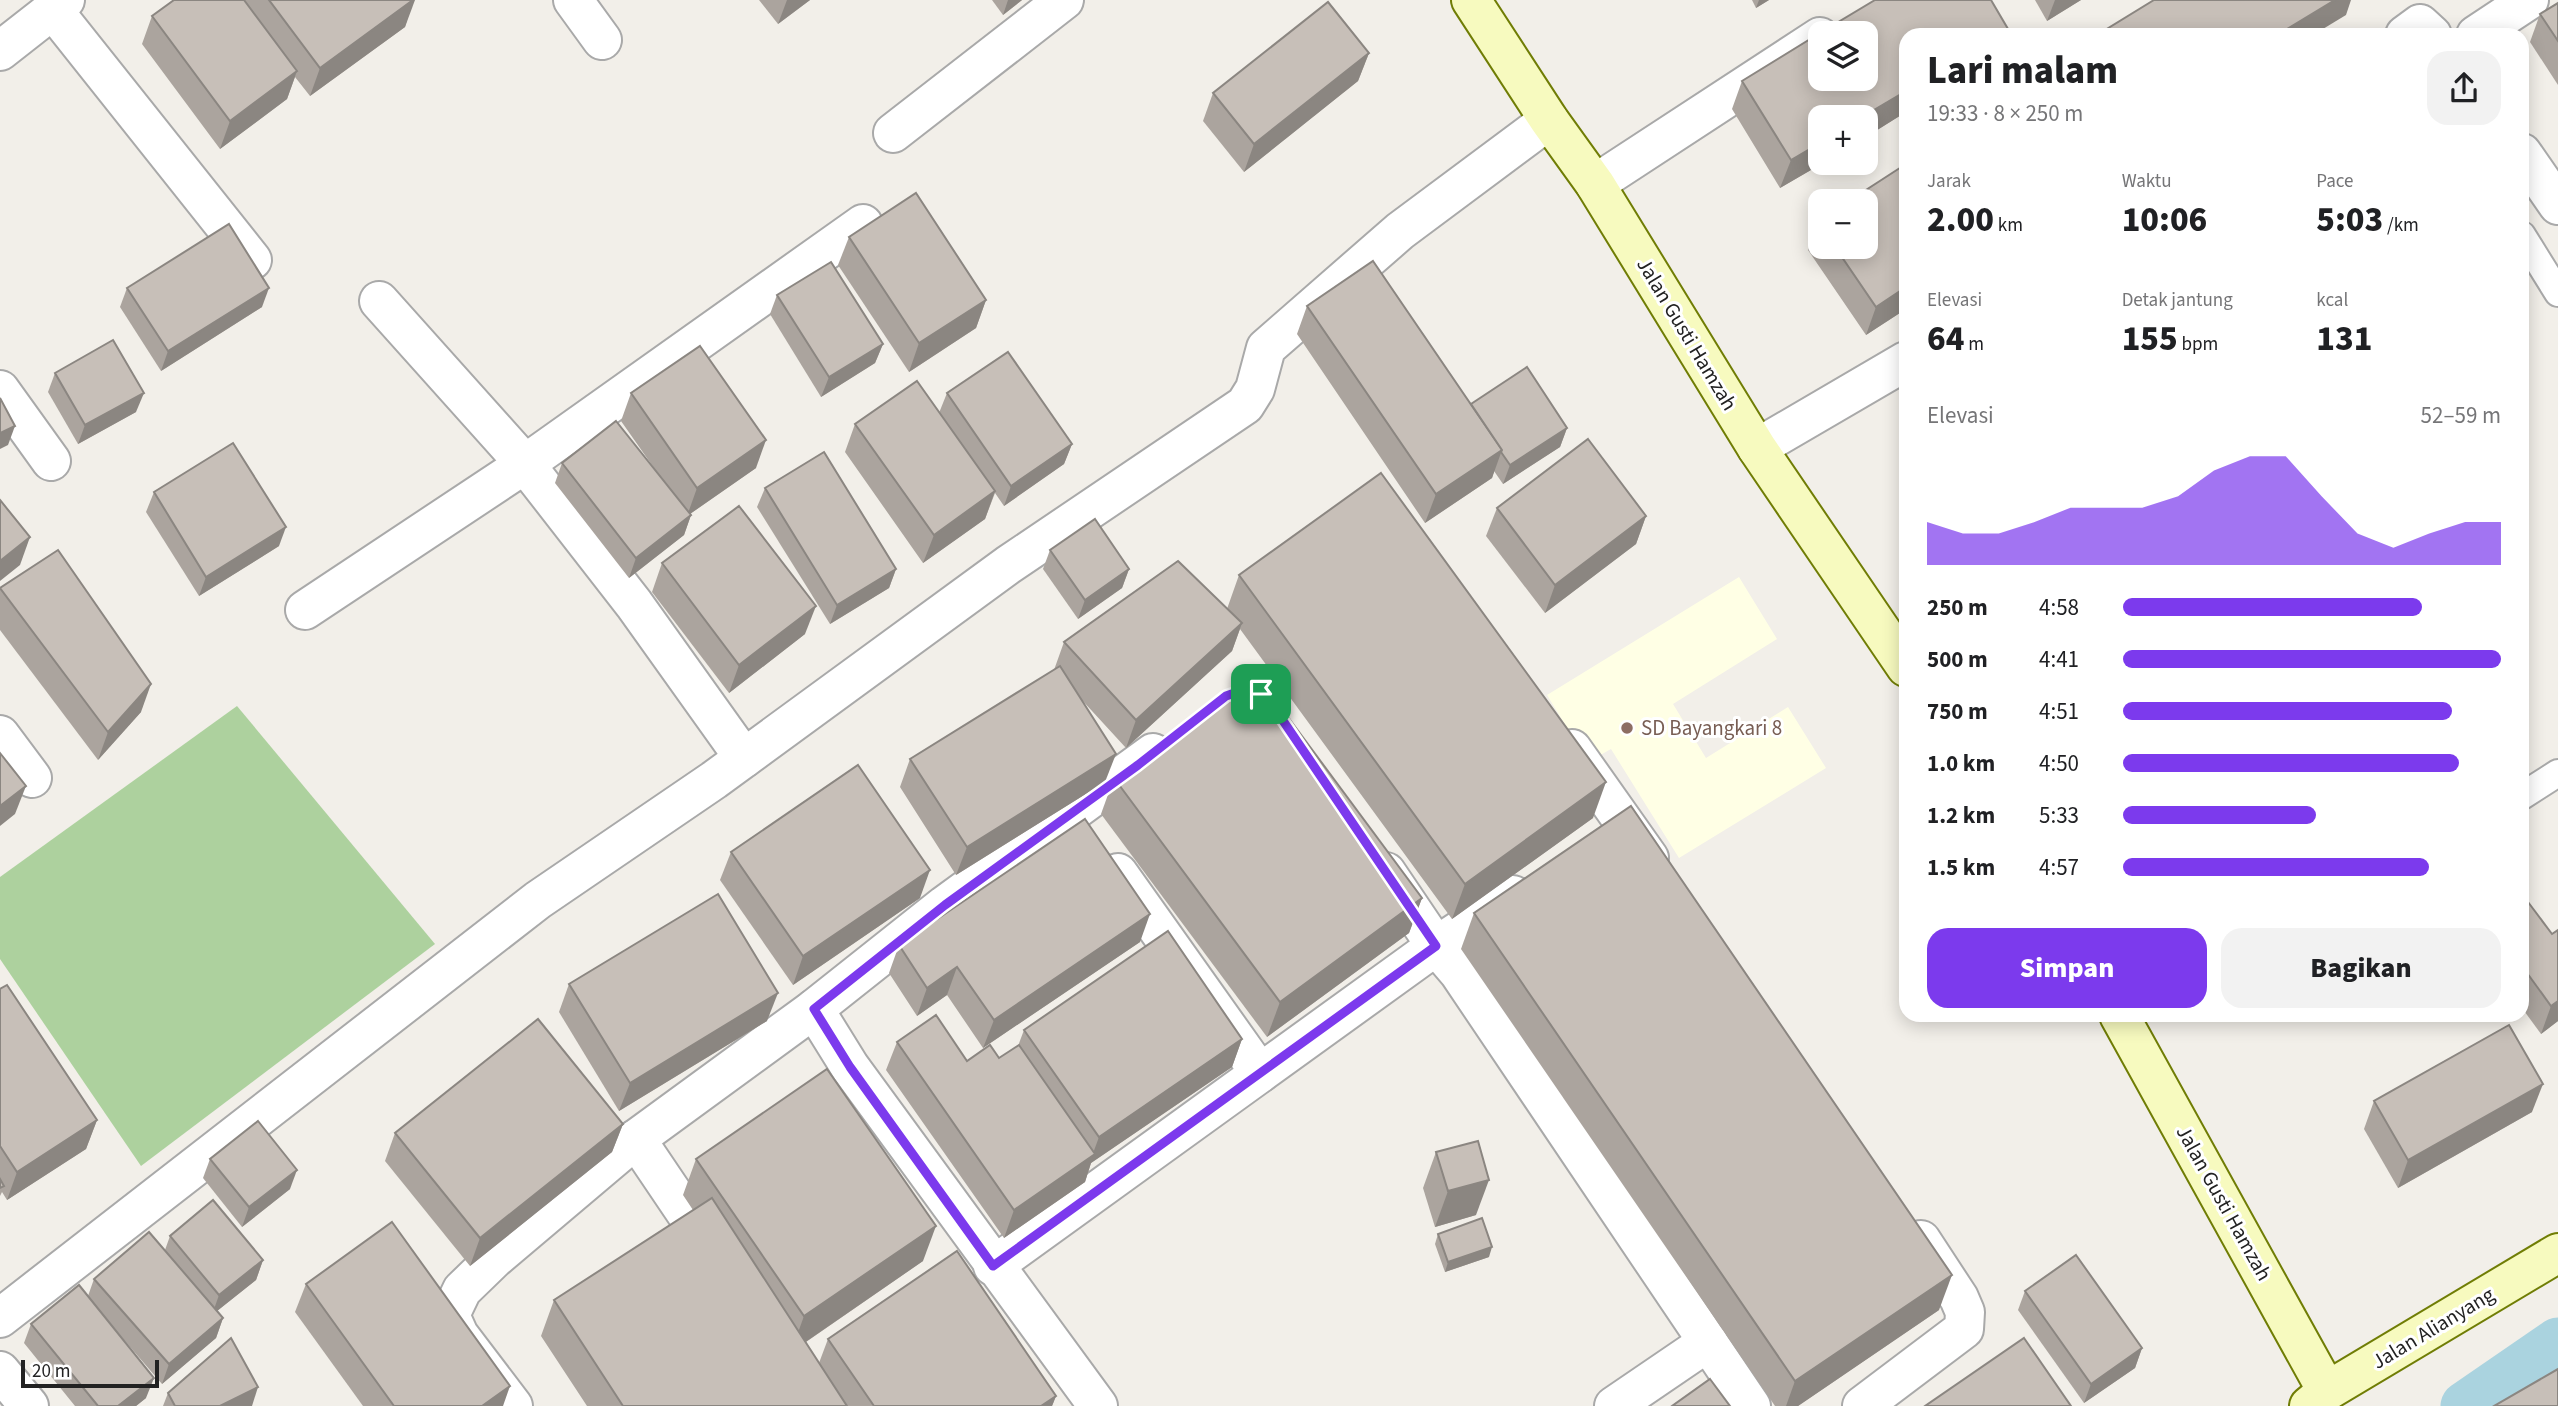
<!DOCTYPE html>
<html lang="id">
<meta charset="utf-8">
<style>
body{margin:0;font-family:"Source Sans 3",sans-serif;background:#f2f2f2;color:#202124;height:100vh;display:flex;flex-direction:column;font-size:26px;white-space:nowrap}
*{box-sizing:border-box;margin:0}
p{font-size:23px;color:#757577}
.icon{flex:none;width:38px;height:38px;fill:none;stroke:currentColor;stroke-width:2;stroke-linecap:round;stroke-linejoin:round}
.map{position:relative;flex:1;overflow:hidden}
.side{position:absolute;left:1899px;top:28px;width:630px;height:994px;display:flex;flex-direction:column;background:#fff;border-radius:21px;box-shadow:0 4px 18px #0003}
.side>*{flex:none}
.tools{position:absolute;left:1808px;top:21px;display:grid;gap:14px}
.tools a{display:grid;place-items:center;width:70px;height:70px;border-radius:14px;background:#fff;box-shadow:0 4px 18px #0003;font-size:35px}
.scale{position:absolute;left:21px;bottom:18px;width:138px;box-sizing:border-box;padding-left:7px;border:4px solid #222;border-top:0;font-size:19px;line-height:24px;white-space:nowrap;color:#222;-webkit-text-stroke:5px #fff;paint-order:stroke}
.pin{position:absolute;display:grid;place-items:center;width:60px;height:60px;color:#fff;margin:-30px;border-radius:14px;box-shadow:0 4px 10px #0006}
.round{display:grid;place-items:center;flex:none;width:74px;height:74px;border-radius:21px;background:#f2f2f2}
.overview{display:flex;align-items:center;justify-content:space-between;height:119px;padding:0 28px}
h1{font-size:38px;font-weight:800;line-height:52px}
.stats{display:grid;grid-template-columns:repeat(3,1fr);gap:10px;height:119px;padding:7px 28px}
.stats div{display:grid;align-content:center}
.stats b{font-size:35px;font-weight:800}
.stats small{font-size:19px;font-weight:400}
.stats p{font-size:19px}
.chart{height:196px;padding:14px 28px}
.chart p{display:flex;justify-content:space-between}
.chart svg{width:100%;height:126px;margin-top:7px;fill:#7c3aed;opacity:.7}
.cta{display:flex;gap:14px;margin-top:auto;padding:14px 28px}
.cta a{flex:1;height:80px;border-radius:21px;background:#7c3aed;color:#fff;font-size:28px;font-weight:800;line-height:80px;text-align:center}
.cta a+a{background:#f2f2f2;color:#202124}
ul{padding:0 28px;list-style:none;font-size:23px}
li{display:grid;grid-template-columns:112px 84px 1fr;align-items:center;height:52px}
li i{height:18px;border-radius:9px;background:#7c3aed}
.map>svg:first-child{display:block}
</style>
<div class="map">
<svg width="2558" height="1406" viewBox="0 0 2558 1406">
<rect width="100%" height="100%" fill="#f2efe9"/>
<polygon fill="#ffffe5" points="1739,577 1777,639 1673,704 1706,758 1788,707 1826,768 1679,858 1611,749 1588,762 1547,695"/>
<polygon fill="#add19e" points="237,706 435,944 141,1166 0,959 0,877"/>
<g fill="none" stroke-linecap="round" stroke-linejoin="round">
<polyline stroke="#aad3df" stroke-width="49" points="2465,1406 2558,1342"/>
<g stroke="#a9a9a9" stroke-width="30">
<g id="lane">
<polyline points="2522,235 2558,293"/>
<polyline points="2522,796 2558,773"/>
</g>
</g>
<g stroke="#a9a9a9" stroke-width="42">
<g id="street">
<polyline points="573,0 602,40"/>
<polyline points="53,10 252,260"/>
<polyline points="2405,35 2420,24 2432,35"/>
<polyline points="2476,35 2529,0"/>
<polyline points="0,51 65,0"/>
<polyline points="893,133 1064,0"/>
<polyline points="2522,153 2558,205"/>
<polyline points="1595,184 1820,37"/>
<polyline points="379,301 525,464 863,224"/>
<polyline points="0,390 51,461"/>
<polyline points="1757,448 1906,361"/>
<polyline points="305,610 525,464 634,604 744,758"/>
<polyline points="0,735 32,778"/>
<polyline points="1572,749 1649,858"/>
<polyline points="1386,872 1436,946 1459,973 1751,1406"/>
<polyline points="1118,873 1260,1073"/>
<polyline points="814,1009 945,905 1153,753"/>
<polyline points="636,1139 715,1256"/>
<polyline points="993,1266 1436,946 1513,895"/>
<polyline points="0,1318 538,900 714,780 1008,565 1245,405 1255,389 1266,348 1400,231 1549,120"/>
<polyline points="0,1371 29,1406"/>
<polyline points="513,1406 459,1335 450,1315 462,1290 494,1259 636,1139 814,1009 850,1067 1098,1406"/>
<polyline points="1614,1406 1708,1342"/>
<polyline points="1862,1406 1964,1329 1965,1312 1959,1298 1921,1240"/>
</g>
</g>
<g stroke="#707d05" stroke-width="42">
<g id="secondary">
<polyline points="1471,0 1549,120 1595,184 1757,448 1906,667"/>
<polyline points="2119,1015 2327,1391"/>
<polyline points="2309,1406 2327,1391 2558,1253"/>
</g>
</g>
<use href="#lane" stroke="#fff" stroke-width="26"/>
<use href="#street" stroke="#fff" stroke-width="38"/>
<use href="#secondary" stroke="#f7fabf" stroke-width="38"/>
</g>
<g fill="#aba49e">
<polygon points="174,0 413,0 405,27 310,96 295,77 287,99 220,149 142,44 152,16"/>
<polygon points="759,0 810,0 778,24"/>
<polygon points="992,0 1022,0 1003,15"/>
<polygon points="1752,0 1769,0 1756,8"/>
<polygon points="1875,0 1991,0 2008,29 2006,35 1906,35 1906,112 1866,137 1866,117 1820,117 1820,163 1823,163 1780,188 1732,109 1742,81 1820,33 1820,79 1866,79 1866,33 1820,33"/>
<polygon points="2035,0 2081,0 2047,21"/>
<polygon points="2558,3 2558,85 2530,42 2540,14"/>
<polygon points="1369,53 1358,81 1244,172 1203,121 1213,93"/>
<polygon points="1906,164 1906,309 1866,335 1808,250 1818,222 1820,221 1820,247 1866,247"/>
<polygon points="849,237 986,300 976,328 909,372 838,265"/>
<polygon points="127,288 262,307 161,371 120,307"/>
<polygon points="777,295 883,344 875,363 821,397 770,314"/>
<polygon points="1307,306 1471,404 1567,428 1560,447 1503,484 1494,471 1492,478 1425,523 1297,334"/>
<polygon points="55,373 136,412 78,444 48,392"/>
<polygon points="631,393 756,468 690,514 691,515 684,535 629,578 555,483 562,463 654,468 621,421"/>
<polygon points="947,393 1072,444 1064,464 1004,506 995,493 985,519 923,563 845,452 855,424 939,413"/>
<polygon points="765,488 896,569 889,588 830,624 757,507"/>
<polygon points="154,492 279,546 199,596 146,512"/>
<polygon points="1497,508 1646,516 1636,544 1545,613 1486,536"/>
<polygon points="1050,550 1129,569 1122,588 1078,619 1043,569"/>
<polygon points="662,563 805,634 729,693 652,592"/>
<polygon points="1239,575 1593,818 1452,919 1240,629 1232,651 1126,748 1081,699 1105,782 956,875 900,787 910,759 1054,670 1064,642 1227,609"/>
<polygon points="0,588 141,712 98,760 0,630"/>
<polygon points="1114,778 1422,898 1409,933 1267,1037 1101,814"/>
<polygon points="731,852 920,898 793,985 720,880"/>
<polygon points="2522,894 2558,1021 2541,1034 2522,1008"/>
<polygon points="1474,913 1939,1310 1798,1406 1775,1406 1461,949"/>
<polygon points="1140,942 983,1048 947,995 917,1016 889,973 899,945"/>
<polygon points="569,984 767,1021 619,1111 559,1012"/>
<polygon points="0,989 97,1120 86,1149 7,1200 2,1192 0,1196"/>
<polygon points="1024,1030 1242,1039 1232,1067 1091,1163 1085,1182 1004,1238 886,1070 897,1042 967,1061 999,1058 1018,1046"/>
<polygon points="2374,1101 2532,1112 2398,1188 2364,1129"/>
<polygon points="623,1124 612,1152 470,1266 385,1161 395,1133"/>
<polygon points="1436,1152 1476,1215 1435,1227 1423,1188"/>
<polygon points="210,1159 290,1189 242,1227 203,1178"/>
<polygon points="696,1159 923,1261 806,1342 819,1363 828,1339 1056,1396 1052,1406 587,1406 541,1336 554,1300 693,1210 683,1195"/>
<polygon points="1438,1234 1489,1257 1445,1272 1435,1244"/>
<polygon points="170,1236 263,1260 256,1280 217,1311 223,1318 216,1338 162,1384 112,1326 146,1398 136,1406 75,1406 24,1343 31,1324 88,1296 94,1279 165,1250"/>
<polygon points="306,1284 503,1406 363,1406 295,1312"/>
<polygon points="2025,1291 2142,1348 2135,1368 2084,1403 2018,1310"/>
<polygon points="168,1393 252,1406 163,1406"/>
</g>
<g fill="#8b8681">
<polygon points="413,0 415,0 405,27 310,96 320,68"/>
<polygon points="787,0 810,0 778,24"/>
<polygon points="1008,0 1022,0 1003,15"/>
<polygon points="1759,0 1769,0 1756,8"/>
<polygon points="2055,0 2081,0 2047,21"/>
<polygon points="2335,0 2351,0 2346,15 2313,35 2277,35"/>
<polygon points="2008,29 2006,35 1998,35"/>
<polygon points="1369,53 1358,81 1244,172 1254,144"/>
<polygon points="297,71 287,99 220,149 230,121"/>
<polygon points="1906,91 1906,112 1866,137 1866,117 1862,117"/>
<polygon points="1820,143 1820,163 1823,163 1780,188 1791,160"/>
<polygon points="1906,287 1906,309 1866,335 1876,307"/>
<polygon points="269,288 262,307 161,371 168,351"/>
<polygon points="986,300 976,328 909,372 919,343"/>
<polygon points="883,344 875,363 821,397 829,377"/>
<polygon points="144,393 136,412 78,444 85,425"/>
<polygon points="15,426 8,445 0,449 0,433"/>
<polygon points="1567,428 1560,447 1503,484 1510,465"/>
<polygon points="766,440 756,468 687,516 697,488"/>
<polygon points="1072,444 1064,464 1004,506 1011,486"/>
<polygon points="1502,450 1492,478 1425,523 1436,494"/>
<polygon points="995,491 985,519 923,563 934,535"/>
<polygon points="691,515 684,535 629,578 636,558"/>
<polygon points="1646,516 1636,544 1545,613 1555,585"/>
<polygon points="286,527 279,546 199,596 206,577"/>
<polygon points="30,537 20,565 0,581 0,561"/>
<polygon points="896,569 889,588 830,624 837,605"/>
<polygon points="1129,569 1122,588 1078,619 1085,600"/>
<polygon points="816,606 805,634 729,693 739,665"/>
<polygon points="1242,623 1232,651 1126,748 1136,720"/>
<polygon points="151,684 141,712 98,760 108,732"/>
<polygon points="1116,754 1105,782 956,875 967,847"/>
<polygon points="1606,782 1593,818 1452,919 1465,884"/>
<polygon points="26,786 15,814 0,826 0,806"/>
<polygon points="930,870 920,898 793,985 803,956"/>
<polygon points="1422,898 1409,933 1267,1037 1280,1002"/>
<polygon points="1150,914 1140,942 983,1048 994,1020"/>
<polygon points="957,967 947,995 917,1016 927,988"/>
<polygon points="778,993 767,1021 619,1111 630,1083"/>
<polygon points="2558,1001 2558,1021 2541,1034 2551,1006"/>
<polygon points="1242,1039 1232,1067 1091,1163 1085,1182 1004,1238 1014,1210 1092,1156 1099,1137"/>
<polygon points="2543,1084 2532,1112 2398,1188 2408,1160"/>
<polygon points="97,1120 86,1149 7,1200 17,1172"/>
<polygon points="623,1124 612,1152 470,1266 480,1238"/>
<polygon points="297,1170 290,1189 242,1227 249,1207"/>
<polygon points="1489,1180 1476,1215 1435,1227 1448,1191"/>
<polygon points="936,1226 923,1261 791,1352 804,1316"/>
<polygon points="1492,1247 1489,1257 1445,1272 1448,1262"/>
<polygon points="263,1260 256,1280 212,1315 219,1295"/>
<polygon points="1952,1275 1939,1310 1798,1406 1786,1406 1795,1381"/>
<polygon points="223,1318 216,1338 162,1384 169,1364"/>
<polygon points="2142,1348 2135,1368 2084,1403 2091,1384"/>
<polygon points="154,1378 146,1398 136,1406 118,1406"/>
<polygon points="510,1386 503,1406 482,1406"/>
<polygon points="258,1387 252,1406 220,1406"/>
<polygon points="1056,1396 1052,1406 1041,1406"/>
</g>
<g fill="#c7bfb8" stroke="#8b8681" stroke-width="2">
<polygon points="174,0 244,0 297,71 230,121 152,16"/>
<polygon points="269,0 413,0 320,68"/>
<polygon points="1875,0 1991,0 2008,29 1998,35 1906,35 1906,91 1862,117 1820,117 1820,143 1791,160 1742,81 1820,33 1820,79 1866,79 1866,33 1820,33"/>
<polygon points="2154,0 2335,0 2277,35 2097,35"/>
<polygon points="1328,2 1369,53 1254,144 1213,93"/>
<polygon points="2558,3 2558,41 2540,14"/>
<polygon points="1906,164 1906,287 1876,307 1835,247 1866,247 1866,201 1849,201"/>
<polygon points="916,193 986,300 919,343 849,237"/>
<polygon points="229,224 269,288 168,351 127,288"/>
<polygon points="1373,261 1502,450 1436,494 1307,306"/>
<polygon points="831,262 883,344 829,377 777,295"/>
<polygon points="113,340 144,393 85,425 55,373"/>
<polygon points="700,346 766,440 697,488 631,393"/>
<polygon points="1008,352 1072,444 1011,486 947,393"/>
<polygon points="1527,367 1567,428 1510,465 1501,452 1502,450 1471,404"/>
<polygon points="917,381 995,491 934,535 855,424"/>
<polygon points="0,398 15,426 0,433"/>
<polygon points="616,421 691,515 636,558 562,463"/>
<polygon points="1588,439 1646,516 1555,585 1497,508"/>
<polygon points="233,443 286,527 206,577 154,492"/>
<polygon points="824,452 896,569 837,605 765,488"/>
<polygon points="1381,473 1606,782 1465,884 1239,575"/>
<polygon points="0,500 30,537 0,561"/>
<polygon points="739,506 816,606 739,665 662,563"/>
<polygon points="1095,519 1129,569 1085,600 1050,550"/>
<polygon points="58,550 151,684 108,732 0,588"/>
<polygon points="1178,561 1242,623 1136,720 1064,642"/>
<polygon points="1060,666 1116,754 967,847 910,759"/>
<polygon points="1256,674 1422,898 1280,1002 1114,778"/>
<polygon points="0,753 26,786 0,806"/>
<polygon points="858,765 930,870 803,956 731,852"/>
<polygon points="1631,806 1952,1275 1795,1381 1474,913"/>
<polygon points="1085,819 1150,914 994,1020 957,967 927,988 899,945"/>
<polygon points="718,894 778,993 630,1083 569,984"/>
<polygon points="2522,894 2552,934 2558,930 2558,1001 2551,1006 2522,966"/>
<polygon points="1168,931 1242,1039 1099,1137 1024,1030"/>
<polygon points="7,985 97,1120 17,1172 0,1146 0,989"/>
<polygon points="936,1015 967,1061 990,1045 999,1058 1019,1045 1095,1154 1014,1210 897,1042"/>
<polygon points="538,1019 623,1124 480,1238 395,1133"/>
<polygon points="2509,1025 2543,1084 2408,1160 2374,1101"/>
<polygon points="827,1069 936,1226 804,1316 696,1159"/>
<polygon points="258,1121 297,1170 249,1207 210,1159"/>
<polygon points="1478,1141 1489,1180 1448,1191 1436,1152"/>
<polygon points="0,1179 4,1186 0,1188"/>
<polygon points="712,1198 847,1406 623,1406 554,1300"/>
<polygon points="213,1200 263,1260 219,1295 170,1236"/>
<polygon points="1482,1218 1492,1247 1448,1262 1438,1234"/>
<polygon points="392,1222 510,1386 482,1406 394,1406 306,1284"/>
<polygon points="149,1232 223,1318 169,1364 94,1279"/>
<polygon points="957,1251 1056,1396 1041,1406 874,1406 828,1339"/>
<polygon points="2076,1255 2142,1348 2091,1384 2025,1291"/>
<polygon points="79,1285 154,1378 118,1406 98,1406 31,1324"/>
<polygon points="231,1338 258,1387 220,1406 175,1406 168,1393"/>
<polygon points="2024,1338 2071,1406 1925,1406"/>
<polygon points="2558,1369 2558,1406 2494,1406"/>
<polygon points="1710,1379 1730,1406 1672,1406"/>
</g>
<g fill="none" stroke-linecap="round" stroke-linejoin="round">
<g stroke="#fff" stroke-width="14">
<polygon id="route" points="1243,690 1261,694 1273,706 1436,946 993,1266 850,1067 814,1009 945,905 1138,765 1226,696"/>
</g>
<use href="#route" stroke="#7c3aed" stroke-width="9"/>
</g>
<circle fill="#8d6e63" stroke="#fff" stroke-width="2.5" cx="1627" cy="728" r="7"/>
<g text-anchor="middle" dominant-baseline="central" stroke-width="6" stroke-linejoin="round" paint-order="stroke">
<g font-size="21" fill="#222" stroke="#fff">
<text transform="translate(1687 334) rotate(59)">Jalan Gusti Hamzah</text>
<text transform="translate(2224 1203) rotate(61)">Jalan Gusti Hamzah</text>
<text transform="translate(2433 1328) rotate(-31)">Jalan Alianyang</text>
</g>
<g font-size="21" fill="#785e54" stroke="#fff" text-anchor="start">
<text x="1641" y="728">SD Bayangkari 8</text>
</g>
</g>
</svg>
<div class="tools">
<a><svg class="icon" aria-label="layers" viewBox="0 0 24 24"><path d="M12 4l9 5-9 5-9-5zM3 14l9 5 9-5"/></svg></a>
<a>+</a>
<a>−</a>
</div>
<div class="scale">20 m</div>
<div class="pin" style="left:1261px;top:694px;background:#1e9e55"><svg class="icon" aria-label="arrive" viewBox="0 0 24 24"><path d="M6 21V4h12l-3 4 3 4H6"/></svg></div>
<section class="side">
<div class="overview"><div><h1>Lari malam</h1><p>19:33 · 8 × 250 m</p></div><a class="round"><svg class="icon" aria-label="share" viewBox="0 0 24 24"><path d="M12 15V3M7 8l5-5 5 5M5 13v7h14v-7"/></svg></a></div>
<div class="stats">
<div><p>Jarak</p><b>2.00<small> km</small></b></div>
<div><p>Waktu</p><b>10:06</b></div>
<div><p>Pace</p><b>5:03<small> /km</small></b></div>
</div>
<div class="stats">
<div><p>Elevasi</p><b>64<small> m</small></b></div>
<div><p>Detak jantung</p><b>155<small> bpm</small></b></div>
<div><p>kcal</p><b>131</b></div>
</div>
<div class="chart"><p><span>Elevasi</span>52–59 m</p>
<svg viewBox="0 0 160 44" preserveAspectRatio="none"><path d="M0 44V29L10 33L20 33L30 29L40 24L50 24L60 24L70 20L80 11L90 6L100 6L110 20L120 33L130 38L140 33L150 29L160 29V44z"/></svg>
</div>
<ul>
<li><b>250 m</b>4:58<i style="width:79%"></i></li>
<li><b>500 m</b>4:41<i style="width:100%"></i></li>
<li><b>750 m</b>4:51<i style="width:87%"></i></li>
<li><b>1.0 km</b>4:50<i style="width:89%"></i></li>
<li><b>1.2 km</b>5:33<i style="width:51%"></i></li>
<li><b>1.5 km</b>4:57<i style="width:81%"></i></li>
</ul>
<div class="cta"><a>Simpan</a><a>Bagikan</a></div>
</section>
</div>
